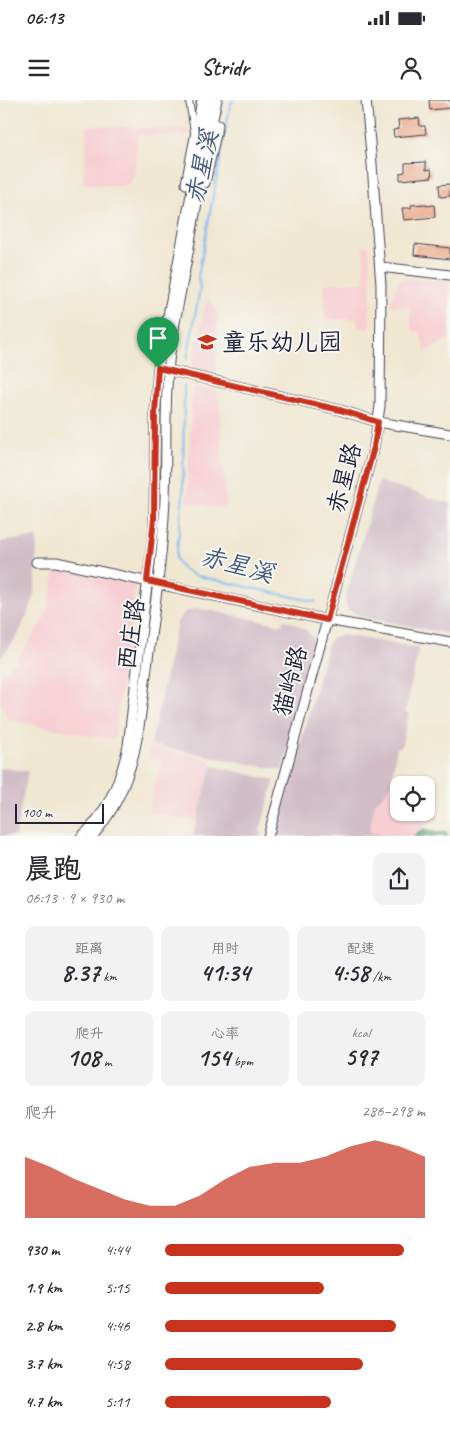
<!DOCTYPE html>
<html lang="zh">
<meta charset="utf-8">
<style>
body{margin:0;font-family:Caveat,"LXGW WenKai TC",sans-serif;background:#f2f2f3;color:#2b2b33;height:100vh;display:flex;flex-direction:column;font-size:19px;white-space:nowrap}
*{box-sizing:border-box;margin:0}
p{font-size:16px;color:#7c7c81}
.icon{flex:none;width:28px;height:28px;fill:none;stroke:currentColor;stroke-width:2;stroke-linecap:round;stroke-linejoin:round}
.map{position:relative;height:736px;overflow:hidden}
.side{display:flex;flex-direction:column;background:#fff;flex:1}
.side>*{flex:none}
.controls{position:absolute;left:390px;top:676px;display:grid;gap:10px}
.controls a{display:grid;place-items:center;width:45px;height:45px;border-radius:10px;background:#fff;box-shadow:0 1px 4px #0004;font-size:25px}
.scale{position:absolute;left:15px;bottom:12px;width:89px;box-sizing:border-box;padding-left:5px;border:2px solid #22223b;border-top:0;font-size:14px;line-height:18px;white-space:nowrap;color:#22223b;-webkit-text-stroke:4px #f6f6f2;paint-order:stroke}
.pin{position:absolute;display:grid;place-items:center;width:42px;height:42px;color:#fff;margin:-51px -21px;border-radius:50% 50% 50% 0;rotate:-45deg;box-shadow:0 0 5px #0007}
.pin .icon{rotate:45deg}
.round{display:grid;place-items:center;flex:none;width:52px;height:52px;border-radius:10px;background:#f2f2f3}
.headline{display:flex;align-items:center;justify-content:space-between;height:85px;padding:0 25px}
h1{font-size:28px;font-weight:700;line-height:38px}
.metrics{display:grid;grid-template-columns:repeat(3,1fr);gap:8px;height:85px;padding:5px 25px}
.metrics div{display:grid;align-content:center;border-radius:10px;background:#f2f2f3;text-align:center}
.metrics b{font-size:25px;font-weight:700}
.metrics small{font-size:14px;font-weight:400}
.metrics p{font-size:14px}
.chart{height:140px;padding:10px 25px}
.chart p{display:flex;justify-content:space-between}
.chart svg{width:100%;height:90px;margin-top:5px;fill:#c8321e;opacity:.7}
ul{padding:0 25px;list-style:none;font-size:16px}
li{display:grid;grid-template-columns:80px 60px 1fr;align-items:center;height:38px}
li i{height:12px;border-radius:6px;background:#c8321e}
.status{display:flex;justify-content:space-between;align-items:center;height:35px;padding:0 25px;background:#fff;direction:ltr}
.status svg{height:14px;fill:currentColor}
header{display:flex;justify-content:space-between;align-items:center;height:65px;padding:0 25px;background:#fff;font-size:22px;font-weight:700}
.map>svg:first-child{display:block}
</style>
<div class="status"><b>06:13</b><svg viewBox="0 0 49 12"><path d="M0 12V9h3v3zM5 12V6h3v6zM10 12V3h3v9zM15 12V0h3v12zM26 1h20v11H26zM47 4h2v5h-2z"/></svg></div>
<header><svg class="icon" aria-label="menu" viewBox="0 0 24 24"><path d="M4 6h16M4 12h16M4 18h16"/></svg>Stridr<svg class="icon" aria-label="person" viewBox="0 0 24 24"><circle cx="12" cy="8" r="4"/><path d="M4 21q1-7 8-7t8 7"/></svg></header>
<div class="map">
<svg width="450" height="737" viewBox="0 0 450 737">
<rect width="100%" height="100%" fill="#f6f6f2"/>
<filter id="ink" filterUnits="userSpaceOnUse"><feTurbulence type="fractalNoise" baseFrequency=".02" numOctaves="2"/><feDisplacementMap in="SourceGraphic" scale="10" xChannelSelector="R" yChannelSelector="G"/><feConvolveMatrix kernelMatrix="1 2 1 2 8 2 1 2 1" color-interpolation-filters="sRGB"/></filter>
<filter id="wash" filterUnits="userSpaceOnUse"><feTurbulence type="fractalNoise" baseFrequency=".0096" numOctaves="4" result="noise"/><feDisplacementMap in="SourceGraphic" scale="20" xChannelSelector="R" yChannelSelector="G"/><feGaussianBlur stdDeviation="1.12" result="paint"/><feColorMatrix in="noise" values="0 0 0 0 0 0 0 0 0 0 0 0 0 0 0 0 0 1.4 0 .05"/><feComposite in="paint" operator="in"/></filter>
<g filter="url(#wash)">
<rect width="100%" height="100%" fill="#f0e7d1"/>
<g fill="#f7cfd3">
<polygon points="87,26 189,29 187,35 138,35 134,77 129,83 123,86 83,84"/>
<polygon points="363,146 369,146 371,183 370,228 358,228 357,219 325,219 324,184 365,182"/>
<polygon points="417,179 450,182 450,238 425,252 420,232 412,231 409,207 391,206 394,191 400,180"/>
<polygon points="207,198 215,207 218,215 216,275 195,270 192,265"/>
<polygon points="192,287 218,290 226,409 187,403"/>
<polygon points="56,467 136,483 114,640 8,620 0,602 0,577 16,561 32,538 43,520 49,506"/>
<polygon points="150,647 206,658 211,661 212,666 197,722 148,712 162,661 148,658"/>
<polygon points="402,679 413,685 399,685 399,712 426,712 426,693 435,704 439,720 424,724 424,729 413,736 377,736 377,734 369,732 375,703 387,691 391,680"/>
</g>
<g fill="#d2bdc7">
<polygon points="379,381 450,404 450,534 363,517 350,511 347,508 345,499"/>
<polygon points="37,437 36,482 32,503 18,535 0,559 0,442"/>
<polygon points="197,508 282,525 283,520 291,522 306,530 313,538 315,546 282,670 151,645 177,522 185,512"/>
<polygon points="343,535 419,548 405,612 409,613 401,647 397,647 390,686 384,695 375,703 369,732 377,734 377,736 275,736 328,544 332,537"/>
<polygon points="212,666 275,680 260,730 261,736 193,736"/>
<polygon points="0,668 28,671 15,736 0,736"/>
</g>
<polygon fill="#60af7a" stroke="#41685a" points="424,729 437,733 446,732 448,736 413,736"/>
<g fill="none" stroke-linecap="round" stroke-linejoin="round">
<g stroke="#7fbbf1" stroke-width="2">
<polyline points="187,260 200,188 198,177 230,6 233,0"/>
<polyline points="184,286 183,396 176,459 182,468 193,475 316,502"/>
</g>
</g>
<g id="blocks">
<g fill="#ecac8e">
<polygon points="429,0 450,0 450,8 430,10"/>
<polygon points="419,18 420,26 425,26 426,34 394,37 393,30 399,29 398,20"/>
<polygon points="426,62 426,70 431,69 432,77 400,80 400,73 405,72 405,63"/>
<polygon points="450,84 450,96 440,97 439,85"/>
<polygon points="426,104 426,106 434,105 435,117 404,120 402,108 411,108 411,105"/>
<polygon points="415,144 450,148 450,159 414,155"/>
</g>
</g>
</g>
<g filter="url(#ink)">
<use href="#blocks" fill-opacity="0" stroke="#414052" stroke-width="1"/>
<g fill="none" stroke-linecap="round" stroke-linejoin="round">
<g stroke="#414052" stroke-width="8">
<polyline id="street" points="189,0 194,32"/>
</g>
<g stroke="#414052" stroke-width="11">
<g id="secondary">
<polyline points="366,0 372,64 381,185 380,306 374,347 327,520 450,542"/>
<polyline points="205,83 218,25"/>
<polyline points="186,84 202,0"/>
<polyline points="380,167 450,175"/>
<polyline points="163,269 340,310 378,322 450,334"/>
<polyline points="37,462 56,462 327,520 268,737"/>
<path d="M81,737C108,713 121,680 128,646L154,427L155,313L158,268L209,0"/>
<path d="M92,737C137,685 138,632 147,567C154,511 163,454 165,397C167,352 164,306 169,261C173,229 180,196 186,164C196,109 205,54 217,0"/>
</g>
</g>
<use href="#street" stroke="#fff" stroke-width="6"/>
<use href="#secondary" stroke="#fff" stroke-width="9"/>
</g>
</g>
<g fill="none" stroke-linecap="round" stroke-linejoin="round" filter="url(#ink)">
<g stroke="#fff" stroke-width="10">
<polygon id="route" points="158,268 340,310 378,322 374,347 327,520 147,481 154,419 155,313"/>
</g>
<use href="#route" stroke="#c8321e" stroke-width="6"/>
</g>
<defs>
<g id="school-bare" transform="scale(1.5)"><path d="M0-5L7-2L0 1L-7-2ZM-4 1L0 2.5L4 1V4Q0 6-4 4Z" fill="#c8321e" stroke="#f6f6f2" stroke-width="2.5" paint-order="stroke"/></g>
</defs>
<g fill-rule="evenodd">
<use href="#school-bare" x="207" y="242"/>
</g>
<g text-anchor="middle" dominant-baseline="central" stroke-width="4" stroke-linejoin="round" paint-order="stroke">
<g font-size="24" fill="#22223b" stroke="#f6f6f2" text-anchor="start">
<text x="222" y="242">童乐幼儿园</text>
</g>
<g font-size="24" fill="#22223b" stroke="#f6f6f2">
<text transform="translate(344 378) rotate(-75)">赤星路</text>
<text transform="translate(131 534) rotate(-82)">西庄路</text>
<text transform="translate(290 581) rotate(-75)">猫岭路</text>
</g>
<g font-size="25" font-style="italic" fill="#43587b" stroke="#f6f6f2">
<text transform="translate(202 67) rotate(-78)">赤星溪</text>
<text transform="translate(237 465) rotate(15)">赤星溪</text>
</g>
</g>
</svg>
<div class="controls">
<a><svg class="icon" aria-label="locate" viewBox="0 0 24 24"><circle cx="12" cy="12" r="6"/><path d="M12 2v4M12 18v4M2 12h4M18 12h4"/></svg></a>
</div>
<div class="scale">100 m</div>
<div class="pin" style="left:158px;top:268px;background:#1e9e55"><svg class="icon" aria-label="arrive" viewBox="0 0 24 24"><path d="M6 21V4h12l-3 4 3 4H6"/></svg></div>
</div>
<section class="side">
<div class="headline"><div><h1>晨跑</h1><p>06:13 · 9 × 930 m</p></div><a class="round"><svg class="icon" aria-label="share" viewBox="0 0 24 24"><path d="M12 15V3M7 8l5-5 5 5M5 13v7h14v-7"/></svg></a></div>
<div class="metrics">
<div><p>距离</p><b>8.37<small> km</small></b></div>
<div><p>用时</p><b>41:34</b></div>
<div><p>配速</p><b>4:58<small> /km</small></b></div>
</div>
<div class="metrics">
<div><p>爬升</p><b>108<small> m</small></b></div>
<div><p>心率</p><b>154<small> bpm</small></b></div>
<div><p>kcal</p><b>597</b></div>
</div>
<div class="chart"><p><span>爬升</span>286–298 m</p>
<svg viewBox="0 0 160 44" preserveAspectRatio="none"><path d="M0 44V14L10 19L20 25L30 30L40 35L50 38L60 38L70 33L80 25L90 19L100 17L110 17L120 14L130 9L140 6L150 9L160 14V44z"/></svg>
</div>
<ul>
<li><b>930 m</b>4:44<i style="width:92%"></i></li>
<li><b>1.9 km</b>5:15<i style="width:61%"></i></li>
<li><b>2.8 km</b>4:46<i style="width:89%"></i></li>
<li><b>3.7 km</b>4:58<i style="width:76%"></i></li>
<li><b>4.7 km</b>5:11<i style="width:64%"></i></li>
</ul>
</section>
